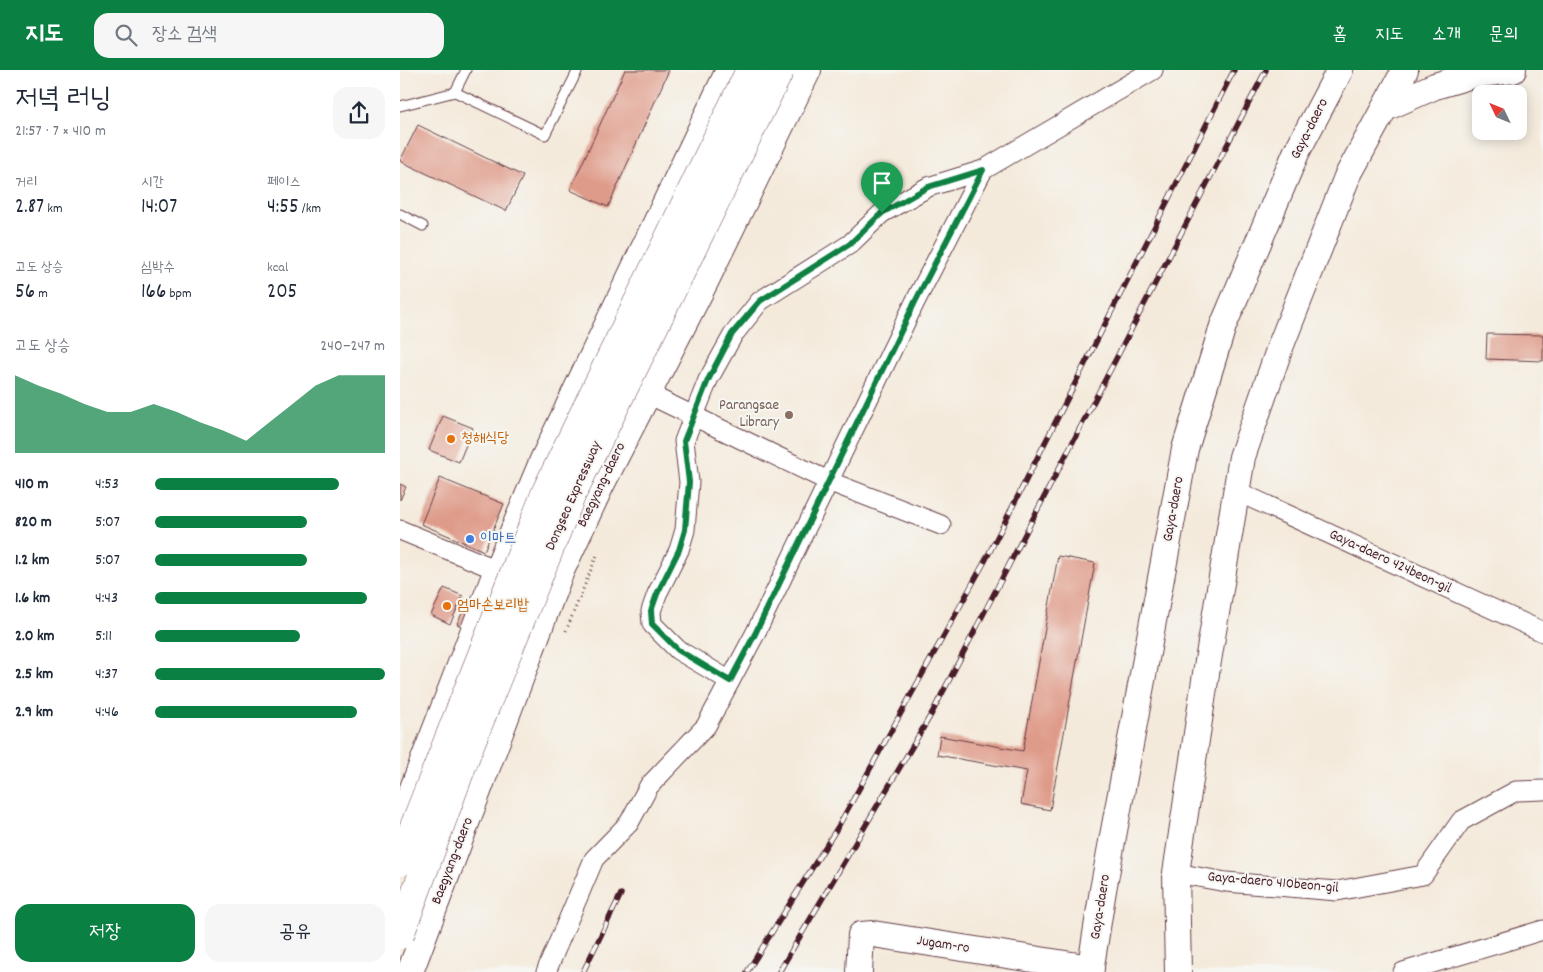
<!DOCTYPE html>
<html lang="ko">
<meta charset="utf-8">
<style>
body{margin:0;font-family:Dekko,"Poor Story",sans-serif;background:#f6f6f7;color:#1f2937;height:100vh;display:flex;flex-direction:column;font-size:19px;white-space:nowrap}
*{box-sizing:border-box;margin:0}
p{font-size:16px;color:#747a83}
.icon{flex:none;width:28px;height:28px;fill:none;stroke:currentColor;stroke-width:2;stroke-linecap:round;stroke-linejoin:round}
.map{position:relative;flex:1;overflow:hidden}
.side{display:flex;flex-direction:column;background:#fff;width:400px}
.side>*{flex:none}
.needle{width:32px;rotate:313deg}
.fabs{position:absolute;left:1072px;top:15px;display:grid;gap:10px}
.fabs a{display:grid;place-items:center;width:55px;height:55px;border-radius:10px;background:#fff;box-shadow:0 2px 12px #0003;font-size:25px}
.pin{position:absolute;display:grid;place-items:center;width:42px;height:42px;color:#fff;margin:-51px -21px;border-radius:50% 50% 50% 0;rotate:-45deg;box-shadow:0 0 5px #0007}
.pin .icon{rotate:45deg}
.round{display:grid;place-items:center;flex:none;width:52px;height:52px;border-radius:15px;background:#f6f6f7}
.head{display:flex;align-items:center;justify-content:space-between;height:85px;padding:0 15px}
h1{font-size:28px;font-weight:600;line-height:38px}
.figures{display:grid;grid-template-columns:repeat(3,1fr);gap:8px;height:85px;padding:5px 15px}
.figures div{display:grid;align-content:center}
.figures b{font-size:21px;font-weight:600}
.figures small{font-size:14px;font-weight:400}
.figures p{font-size:14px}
.chart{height:140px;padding:10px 15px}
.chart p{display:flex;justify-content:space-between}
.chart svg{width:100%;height:90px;margin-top:5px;fill:#0b8043;opacity:.7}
.primary-button{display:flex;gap:10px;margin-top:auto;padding:10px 15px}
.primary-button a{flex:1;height:58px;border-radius:15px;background:#0b8043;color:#fff;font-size:20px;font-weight:600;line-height:58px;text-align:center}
.primary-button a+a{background:#f6f6f7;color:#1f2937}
ul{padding:0 15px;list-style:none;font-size:16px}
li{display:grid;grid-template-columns:80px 60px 1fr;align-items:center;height:38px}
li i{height:12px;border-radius:6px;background:#0b8043}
header{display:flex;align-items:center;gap:30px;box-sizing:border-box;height:70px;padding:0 25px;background:#0b8043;color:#fff}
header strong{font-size:24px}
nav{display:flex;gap:28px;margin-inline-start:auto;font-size:18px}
.search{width:350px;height:45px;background:#f6f6f7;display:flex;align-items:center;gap:12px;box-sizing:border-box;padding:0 18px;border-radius:15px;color:#747a83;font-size:19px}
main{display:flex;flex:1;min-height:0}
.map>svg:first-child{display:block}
</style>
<header>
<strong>지도</strong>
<div class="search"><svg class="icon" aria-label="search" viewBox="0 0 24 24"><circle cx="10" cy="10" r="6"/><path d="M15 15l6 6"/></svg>장소 검색</div>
<nav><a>홈</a><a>지도</a><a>소개</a><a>문의</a></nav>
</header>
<main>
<section class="side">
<div class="head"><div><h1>저녁 러닝</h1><p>21:57 · 7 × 410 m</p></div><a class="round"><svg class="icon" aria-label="share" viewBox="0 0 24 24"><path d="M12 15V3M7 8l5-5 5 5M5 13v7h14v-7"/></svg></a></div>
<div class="figures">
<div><p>거리</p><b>2.87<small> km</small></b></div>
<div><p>시간</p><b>14:07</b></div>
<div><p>페이스</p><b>4:55<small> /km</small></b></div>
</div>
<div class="figures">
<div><p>고도 상승</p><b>56<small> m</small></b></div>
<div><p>심박수</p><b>166<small> bpm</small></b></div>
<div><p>kcal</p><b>205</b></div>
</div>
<div class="chart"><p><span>고도 상승</span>240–247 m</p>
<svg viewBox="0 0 160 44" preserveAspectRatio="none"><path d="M0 44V6L10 11L20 15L30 20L40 24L50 24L60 20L70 24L80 29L90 33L100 38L110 29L120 20L130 11L140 6L150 6L160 6V44z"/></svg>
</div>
<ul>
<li><b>410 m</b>4:53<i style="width:80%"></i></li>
<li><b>820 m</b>5:07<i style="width:66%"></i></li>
<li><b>1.2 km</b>5:07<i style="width:66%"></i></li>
<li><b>1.6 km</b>4:43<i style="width:92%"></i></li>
<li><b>2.0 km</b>5:11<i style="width:63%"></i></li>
<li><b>2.5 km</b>4:37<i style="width:100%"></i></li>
<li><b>2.9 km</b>4:46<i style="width:88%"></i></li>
</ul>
<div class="primary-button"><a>저장</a><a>공유</a></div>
</section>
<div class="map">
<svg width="1143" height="902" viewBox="0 0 1143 902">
<rect width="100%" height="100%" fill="#f6f6f2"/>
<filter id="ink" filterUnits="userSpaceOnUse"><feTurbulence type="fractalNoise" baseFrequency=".02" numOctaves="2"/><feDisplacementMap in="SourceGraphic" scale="10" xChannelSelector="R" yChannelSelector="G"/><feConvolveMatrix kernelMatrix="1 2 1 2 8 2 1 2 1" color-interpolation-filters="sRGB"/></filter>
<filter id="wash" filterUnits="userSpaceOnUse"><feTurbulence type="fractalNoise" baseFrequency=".0096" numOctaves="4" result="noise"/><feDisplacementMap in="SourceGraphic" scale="20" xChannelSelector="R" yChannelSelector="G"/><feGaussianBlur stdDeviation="1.12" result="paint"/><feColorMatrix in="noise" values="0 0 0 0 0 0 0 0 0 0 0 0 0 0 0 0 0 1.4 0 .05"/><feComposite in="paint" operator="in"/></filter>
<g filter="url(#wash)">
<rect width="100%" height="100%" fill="#f4eadb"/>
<g id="blocks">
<g fill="#df9b8a">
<polygon points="225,0 269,0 208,137 170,120"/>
<polygon points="18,55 123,106 106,141 0,91"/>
<polygon points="1087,264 1143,265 1143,291 1086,289"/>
<polygon points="43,346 73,358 59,392 29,380"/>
<polygon points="40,408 104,434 84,481 21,454"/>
<polygon points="0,414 6,417 0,430"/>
<polygon points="658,486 695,493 650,740 621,734 627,701 537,685 540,666 623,681"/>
<polygon points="44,518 63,526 50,554 31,545"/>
<polygon points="69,528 80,532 68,559 57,554"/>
</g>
</g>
</g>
<g filter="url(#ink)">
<use href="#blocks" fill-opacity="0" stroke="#643d45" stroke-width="1"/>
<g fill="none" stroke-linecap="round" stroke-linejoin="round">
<g stroke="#643d45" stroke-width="11">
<g id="lane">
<polyline points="55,22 145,65 178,0"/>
<polyline points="0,36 55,22 66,0"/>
<polyline points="0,144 23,156"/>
</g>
</g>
<g stroke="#643d45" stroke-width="21">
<g id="street">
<polyline points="248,324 428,411 541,455"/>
<polyline points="836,421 1143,562"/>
<polyline points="0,460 107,504"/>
<polyline points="330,611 278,580 252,554 251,541 257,524 279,480 285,460 289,412 284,371 308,310 333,265 360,231 450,174 482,143 528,117 583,100"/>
<polyline points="776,803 826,812 937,821 1023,805 1061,751 1116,721 1143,720"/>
<polyline points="146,902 194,789 229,753 249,716 306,656 355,564 515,232 583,100 753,0"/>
<polyline points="1003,902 1143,860"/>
</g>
</g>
<g stroke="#643d45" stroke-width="28">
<g id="secondary">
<polyline points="985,38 1035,16 1072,5 1113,0"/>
<polyline points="0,752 97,500 143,390 329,0"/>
<polyline points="10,902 160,503 201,415 306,210 408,0"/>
<polyline points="459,902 461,865 473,864 691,898"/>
<polyline points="690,902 703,820 785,379 823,256 896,83 940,0"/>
<polyline points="778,902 776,803 807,597 842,387 879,280 947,107 1005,0"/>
</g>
</g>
<polyline stroke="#643d45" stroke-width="3" stroke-dasharray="1 4" stroke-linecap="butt" points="166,561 197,485"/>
<use href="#lane" stroke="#fff" stroke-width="9"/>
<use href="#street" stroke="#fff" stroke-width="19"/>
<use href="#secondary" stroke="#fff" stroke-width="26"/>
<g stroke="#4a1f2b" stroke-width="5.5">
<g id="rail">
<polyline points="183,902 221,824"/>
<polyline points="347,902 439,755 585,491 834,0"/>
<polyline points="379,902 532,643 866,0"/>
</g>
</g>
<use href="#rail" stroke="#f6f6f2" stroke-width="4" stroke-dasharray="11" stroke-linecap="butt"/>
<g stroke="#643d45" stroke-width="29" stroke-linecap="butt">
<g id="highway-bridge">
<polyline points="0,792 147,419 350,0"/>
<polyline points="0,865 68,680 172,424 380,0"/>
</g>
</g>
<use href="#highway-bridge" stroke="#fff" stroke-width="28"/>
</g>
</g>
<g fill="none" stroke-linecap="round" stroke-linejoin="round" filter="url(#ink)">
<g stroke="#fff" stroke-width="10">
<polygon id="route" points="583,100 515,232 355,564 330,611 278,580 252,554 251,541 257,524 279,480 285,460 289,412 284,371 308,310 332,264 360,231 450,174 482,143 528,117"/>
</g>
<use href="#route" stroke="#0b8043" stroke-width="6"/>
</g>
<circle fill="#8d6e63" stroke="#f6f6f2" stroke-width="2" cx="389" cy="345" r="5"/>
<g fill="#e8710a" stroke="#f6f6f2" stroke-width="2">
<circle cx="51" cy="369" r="5"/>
<circle cx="47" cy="536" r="5"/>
</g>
<circle fill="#3f7fe0" stroke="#f6f6f2" stroke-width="2" cx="70" cy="469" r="5"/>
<g text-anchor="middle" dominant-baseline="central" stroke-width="4" stroke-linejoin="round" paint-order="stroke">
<g font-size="15" fill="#4a1f2b" stroke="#f6f6f2">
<text transform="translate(910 59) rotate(-63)">Gaya-daero</text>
<text transform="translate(202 415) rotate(-64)">Baegyang-daero</text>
<text transform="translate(174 426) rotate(-66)">Dongseo Expressway</text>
<text transform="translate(774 439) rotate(-80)">Gaya-daero</text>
<text transform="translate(990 492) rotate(25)">Gaya-daero 424beon-gil</text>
<text transform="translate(53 791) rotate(-69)">Baegyang-daero</text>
<text transform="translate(873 813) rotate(5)">Gaya-daero 410beon-gil</text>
<text transform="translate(701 837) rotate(-81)">Gaya-daero</text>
<text transform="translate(543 875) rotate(9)">Jugam-ro</text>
</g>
<g font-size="15" fill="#785e54" stroke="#f6f6f2" text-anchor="end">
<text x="379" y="336">Parangsae<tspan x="379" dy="17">Library</tspan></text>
</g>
<g font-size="15" fill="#c56008" stroke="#f6f6f2" text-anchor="start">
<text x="61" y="369">청해식당</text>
<text x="57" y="536">엄마손보리밥</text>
</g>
<g font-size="15" fill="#366cbe" stroke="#f6f6f2" text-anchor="start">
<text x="80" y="469">이마트</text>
</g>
</g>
</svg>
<div class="fabs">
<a><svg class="needle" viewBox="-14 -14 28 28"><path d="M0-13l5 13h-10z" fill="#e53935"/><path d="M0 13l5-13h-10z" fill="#747a83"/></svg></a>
</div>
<div class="pin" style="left:482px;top:143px;background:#1e9e55"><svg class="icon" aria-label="arrive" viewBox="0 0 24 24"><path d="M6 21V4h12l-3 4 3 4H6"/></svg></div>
</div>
</main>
